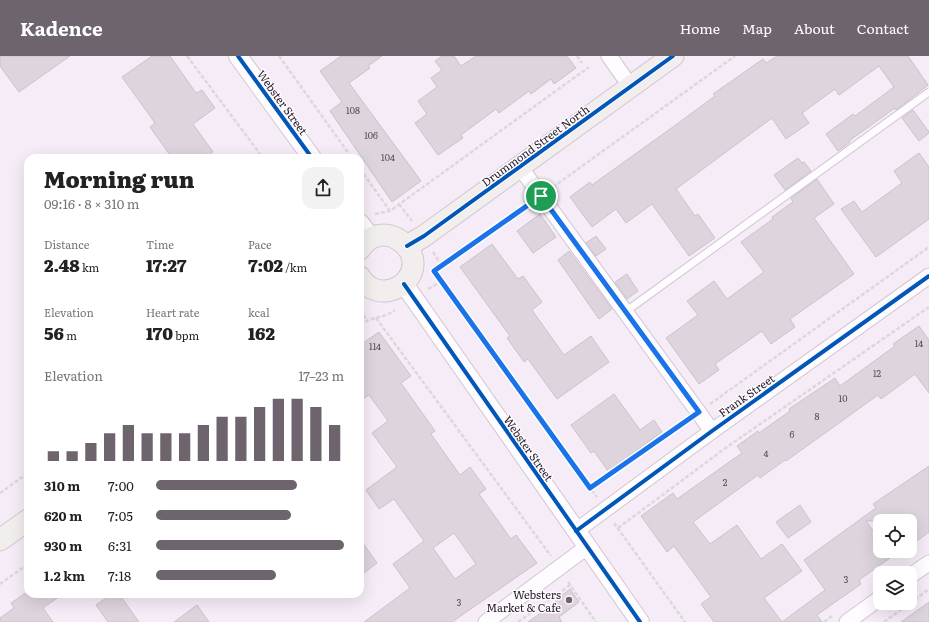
<!DOCTYPE html>
<meta charset="utf-8">
<style>
body{margin:0;font-family:Literata,serif;background:#f2f2f2;color:#222;height:100vh;display:flex;flex-direction:column;font-size:15px;white-space:nowrap}
*{box-sizing:border-box;margin:0}
p{font-size:13px;color:#767676}
.icon{flex:none;width:22px;height:22px;fill:none;stroke:currentColor;stroke-width:2;stroke-linecap:round;stroke-linejoin:round}
.map{position:relative;flex:1;overflow:hidden}
.drawer{position:absolute;left:24px;top:98px;width:340px;height:444px;display:flex;flex-direction:column;background:#fff;border-radius:12px;box-shadow:0 4px 16px #0002}
.drawer>*{flex:none}
.controls{position:absolute;left:873px;top:458px;display:grid;gap:8px}
.controls a{display:grid;place-items:center;width:44px;height:44px;border-radius:8px;background:#fff;box-shadow:0 4px 16px #0002;font-size:20px}
.pin{position:absolute;display:grid;place-items:center;width:34px;height:34px;color:#fff;margin:-17px;border:2px solid #fff;border-radius:50%;box-shadow:0 1px 4px #0007}
.round{display:grid;place-items:center;flex:none;width:42px;height:42px;border-radius:12px;background:#f2f2f2}
.headline{display:flex;align-items:center;justify-content:space-between;height:68px;padding:0 20px}
h1{font-size:22px;font-weight:800;line-height:30px}
.stats{display:grid;grid-template-columns:repeat(3,1fr);gap:6px;height:68px;padding:4px 20px}
.stats div{display:grid;align-content:center}
.stats b{font-size:17px;font-weight:800}
.stats small{font-size:11px;font-weight:400}
.stats p{font-size:11px}
.chart{height:112px;padding:8px 20px}
.chart p{display:flex;justify-content:space-between}
.chart svg{width:100%;height:72px;margin-top:4px;stroke:#6d646e;stroke-width:6}
ul{padding:0 20px;list-style:none;font-size:13px}
li{display:grid;grid-template-columns:64px 48px 1fr;align-items:center;height:30px}
li i{height:10px;border-radius:5px;background:#6d646e}
header{display:flex;align-items:center;gap:24px;box-sizing:border-box;height:56px;padding:0 20px;background:#6d646e;color:#fff}
header strong{font-size:19px}
nav{display:flex;gap:22px;margin-inline-start:auto;font-size:14px}
.map>svg:first-child{display:block}
</style>
<header>
<strong>Kadence</strong>
<nav><a>Home</a><a>Map</a><a>About</a><a>Contact</a></nav>
</header>
<div class="map">
<svg width="929" height="566" viewBox="0 0 929 566">
<rect width="100%" height="100%" fill="#f6ecf7"/>
<g fill="#ddd4de" stroke="#cbc2cc" fill-rule="evenodd">
<polygon points="0,0 70,0 19,36 0,10"/>
<polygon points="152,0 170,0 196,37 202,34 215,52 193,68 213,96 204,102 172,102 150,71 155,67 122,21"/>
<polygon points="341,0 382,0 368,10 370,12 349,27 421,125 392,146 330,55 342,46 320,15"/>
<polygon points="442,0 454,0 461,10 476,0 567,0 576,12 554,28 551,23 531,38 529,35 499,57 496,53 461,79 463,82 438,99 415,67 427,58 418,45 437,31 431,22 442,14 435,5"/>
<polygon points="777,0 908,0 928,29 896,54 895,52 849,85 850,86 838,95 826,78 853,58 855,60 894,31 879,10 839,39 835,33 802,57 809,67 786,83 772,62 676,133 695,160 698,158 715,182 689,200 652,148 626,167 616,153 592,171 570,141 590,126 592,129 677,68 715,40 713,38 763,3 766,7"/>
<polygon points="913,54 929,76 929,77 919,85 902,62"/>
<polygon points="919,97 929,111 929,163 876,201 841,153 854,145 862,156 902,127 894,115"/>
<polygon points="798,102 802,107 804,106 811,115 785,134 774,119"/>
<polygon points="817,123 834,148 814,162 854,218 790,263 795,271 771,288 762,275 715,308 719,314 699,328 666,282 698,259 687,245 714,225 727,243 764,216 741,186 773,163 772,161 793,146 791,142"/>
<polygon points="540,158 556,181 533,197 517,175"/>
<polygon points="596,180 606,193 596,200 586,187"/>
<polygon points="492,188 518,223 523,220 542,246 532,254 564,299 591,280 609,306 557,343 528,303 524,306 507,282 510,280 460,211"/>
<polygon points="569,195 612,253 599,263 558,204"/>
<polygon points="627,218 638,235 627,243 615,226"/>
<polygon points="919,270 929,284 929,337 915,318 881,343 878,339 786,405 785,404 760,422 758,419 693,466 710,488 737,469 761,503 782,488 802,515 764,542 782,566 825,534 804,504 876,452 873,448 929,410 929,476 910,490 910,465 866,465 880,484 880,495 900,495 859,524 861,528 817,559 822,566 714,566 701,548 711,541 674,490 667,496 641,460 673,437 677,443 742,397 737,390 758,375 759,377 790,355 789,353 835,322 840,330 895,290 893,288"/>
<path d="M379,276L411,320L401,327L435,375L431,378L460,419L470,411L486,433L479,438L511,483L516,479L537,507L452,566H364L410,532L393,508L424,485L394,443L379,453L366,434L397,411L372,377L388,365L369,339L360,345V289ZM454,477L476,508L455,523L433,492Z"/>
<polygon points="614,338 640,374 654,364 662,376 608,415 594,395 591,397 571,369"/>
<polygon points="800,449 811,466 788,482 776,466"/>
<polygon points="360,483 377,507 360,520"/>
<polygon points="570,533 579,546 559,561 562,566 528,566 556,546 555,545"/>
<polygon points="24,538 63,538 43,552 53,566 0,566 0,562 14,552 11,547"/>
<polygon points="112,538 119,538 139,566 108,566 96,549"/>
<polygon points="929,546 929,566 901,566"/>
<polygon points="197,549 209,566 174,566"/>
</g>
<g fill="none" stroke-linecap="round" stroke-linejoin="round">
<g stroke="#d0c7d0" stroke-width="9">
<polyline id="service" points="625,256 929,36"/>
</g>
<g stroke="#d0c7d0" stroke-width="17">
<g id="minor">
<polyline points="609,0 631,31"/>
<polyline points="520,111 712,375"/>
<polyline points="576,475 712,375 929,220"/>
<polyline points="910,520 929,507"/>
<polyline points="486,566 587,491"/>
<polyline points="847,566 880,542"/>
</g>
</g>
<g stroke="#d0c7d0" stroke-width="20">
<g id="tertiary">
<polyline points="238,0 312,102"/>
<polyline points="360,167 371,182"/>
<polyline points="404,228 640,566"/>
</g>
</g>
<g stroke="#d0c7d0" stroke-width="23">
<g id="secondary">
<polyline points="407,190 424,180 673,0"/>
<path d="M360,193C381,159 430,194 407,224C401,231 394,234 386,235C375,236 365,230 360,221"/>
<polyline points="0,484 28,464"/>
</g>
</g>
<g stroke="#dbd8dc" stroke-width="2.5" stroke-dasharray="4 2" stroke-linecap="butt">
<polyline points="187,0 263,102"/>
<polyline points="279,0 352,102"/>
<polyline points="577,0 582,7"/>
<polyline points="360,113 390,155"/>
<polyline points="553,131 735,0"/>
<polyline points="399,148 412,165"/>
<polyline points="527,149 434,215 597,441"/>
<polyline points="375,158 390,155 589,11"/>
<polyline points="433,196 442,210"/>
<polyline points="428,233 442,225"/>
<polyline points="360,254 367,264"/>
<polyline points="376,262 551,500"/>
<path d="M360,269C372,260 383,263 395,254"/>
<polyline points="710,348 929,191"/>
<polyline points="590,432 687,365"/>
<polyline points="0,437 28,417"/>
<polyline points="614,467 685,566"/>
<polyline points="618,472 727,391 929,251"/>
<polyline points="568,526 596,566"/>
<polyline points="0,528 28,508"/>
<polyline points="910,547 929,533"/>
<polyline points="518,566 570,529"/>
<polyline points="824,566 832,560"/>
<polyline points="884,566 910,547"/>
</g>
<use href="#service" stroke="#fefcfe" stroke-width="7"/>
<use href="#minor" stroke="#fefcfe" stroke-width="15"/>
<use href="#tertiary" stroke="#fefcfe" stroke-width="18"/>
<use href="#secondary" stroke="#f1eeed" stroke-width="21"/>
<g stroke="#fefaff" stroke-width="6">
<g id="cycleway">
<polyline points="238,0 312,102"/>
<polyline points="407,190 424,180 673,0"/>
<polyline points="404,228 640,566"/>
<polyline points="576,475 712,375 929,220"/>
</g>
</g>
<use href="#cycleway" stroke="#0057b8" stroke-width="4"/>
</g>
<g fill="none" stroke-linecap="round" stroke-linejoin="round">
<g stroke="#fff" stroke-width="8">
<polygon id="route" points="541,140 699,356 590,432 434,215"/>
</g>
<use href="#route" stroke="#1a73e8" stroke-width="5"/>
</g>
<circle fill="#6d646e" stroke="#fefaff" stroke-width="1.5" cx="569" cy="544" r="4"/>
<g text-anchor="middle" dominant-baseline="central" stroke-width="3" stroke-linejoin="round" paint-order="stroke">
<g font-size="9" fill="#524a54">
<text x="353" y="54">108</text>
<text x="371" y="79">106</text>
<text x="388" y="101">104</text>
<text x="919" y="287">14</text>
<text x="375" y="290">114</text>
<text x="877" y="317">12</text>
<text x="843" y="342">10</text>
<text x="817" y="360">8</text>
<text x="792" y="378">6</text>
<text x="766" y="397">4</text>
<text x="725" y="426">2</text>
<text x="846" y="523">3</text>
<text x="459" y="546">3</text>
</g>
<g font-size="11" fill="#231b24" stroke="#fefaff">
<text transform="translate(283 46) rotate(54)">Webster Street</text>
<text transform="translate(535 89) rotate(-36)">Drummond Street North</text>
<text transform="translate(746 339) rotate(-35)">Frank Street</text>
<text transform="translate(529 392) rotate(55)">Webster Street</text>
</g>
<g font-size="11" fill="#231b24" stroke="#fefaff" text-anchor="end">
<text x="561" y="538">Websters<tspan x="561" dy="13">Market &amp; Cafe</tspan></text>
</g>
</g>
</svg>
<div class="controls">
<a><svg class="icon" aria-label="locate" viewBox="0 0 24 24"><circle cx="12" cy="12" r="6"/><path d="M12 2v4M12 18v4M2 12h4M18 12h4"/></svg></a>
<a><svg class="icon" aria-label="layers" viewBox="0 0 24 24"><path d="M12 4l9 5-9 5-9-5zM3 14l9 5 9-5"/></svg></a>
</div>
<div class="pin" style="left:541px;top:140px;background:#1e9e55"><svg class="icon" aria-label="arrive" viewBox="0 0 24 24"><path d="M6 21V4h12l-3 4 3 4H6"/></svg></div>
<section class="drawer">
<div class="headline"><div><h1>Morning run</h1><p>09:16 · 8 × 310 m</p></div><a class="round"><svg class="icon" aria-label="share" viewBox="0 0 24 24"><path d="M12 15V3M7 8l5-5 5 5M5 13v7h14v-7"/></svg></a></div>
<div class="stats">
<div><p>Distance</p><b>2.48<small> km</small></b></div>
<div><p>Time</p><b>17:27</b></div>
<div><p>Pace</p><b>7:02<small> /km</small></b></div>
</div>
<div class="stats">
<div><p>Elevation</p><b>56<small> m</small></b></div>
<div><p>Heart rate</p><b>170<small> bpm</small></b></div>
<div><p>kcal</p><b>162</b></div>
</div>
<div class="chart"><p><span>Elevation</span>17–23 m</p>
<svg viewBox="0 0 160 44" preserveAspectRatio="none"><path d="M5 44V38M15 44V38M25 44V33M35 44V27M45 44V22M55 44V27M65 44V27M75 44V27M85 44V22M95 44V17M105 44V17M115 44V11M125 44V6M135 44V6M145 44V11M155 44V22"/></svg>
</div>
<ul>
<li><b>310 m</b>7:00<i style="width:75%"></i></li>
<li><b>620 m</b>7:05<i style="width:72%"></i></li>
<li><b>930 m</b>6:31<i style="width:100%"></i></li>
<li><b>1.2 km</b>7:18<i style="width:64%"></i></li>
</ul>
</section>
</div>
